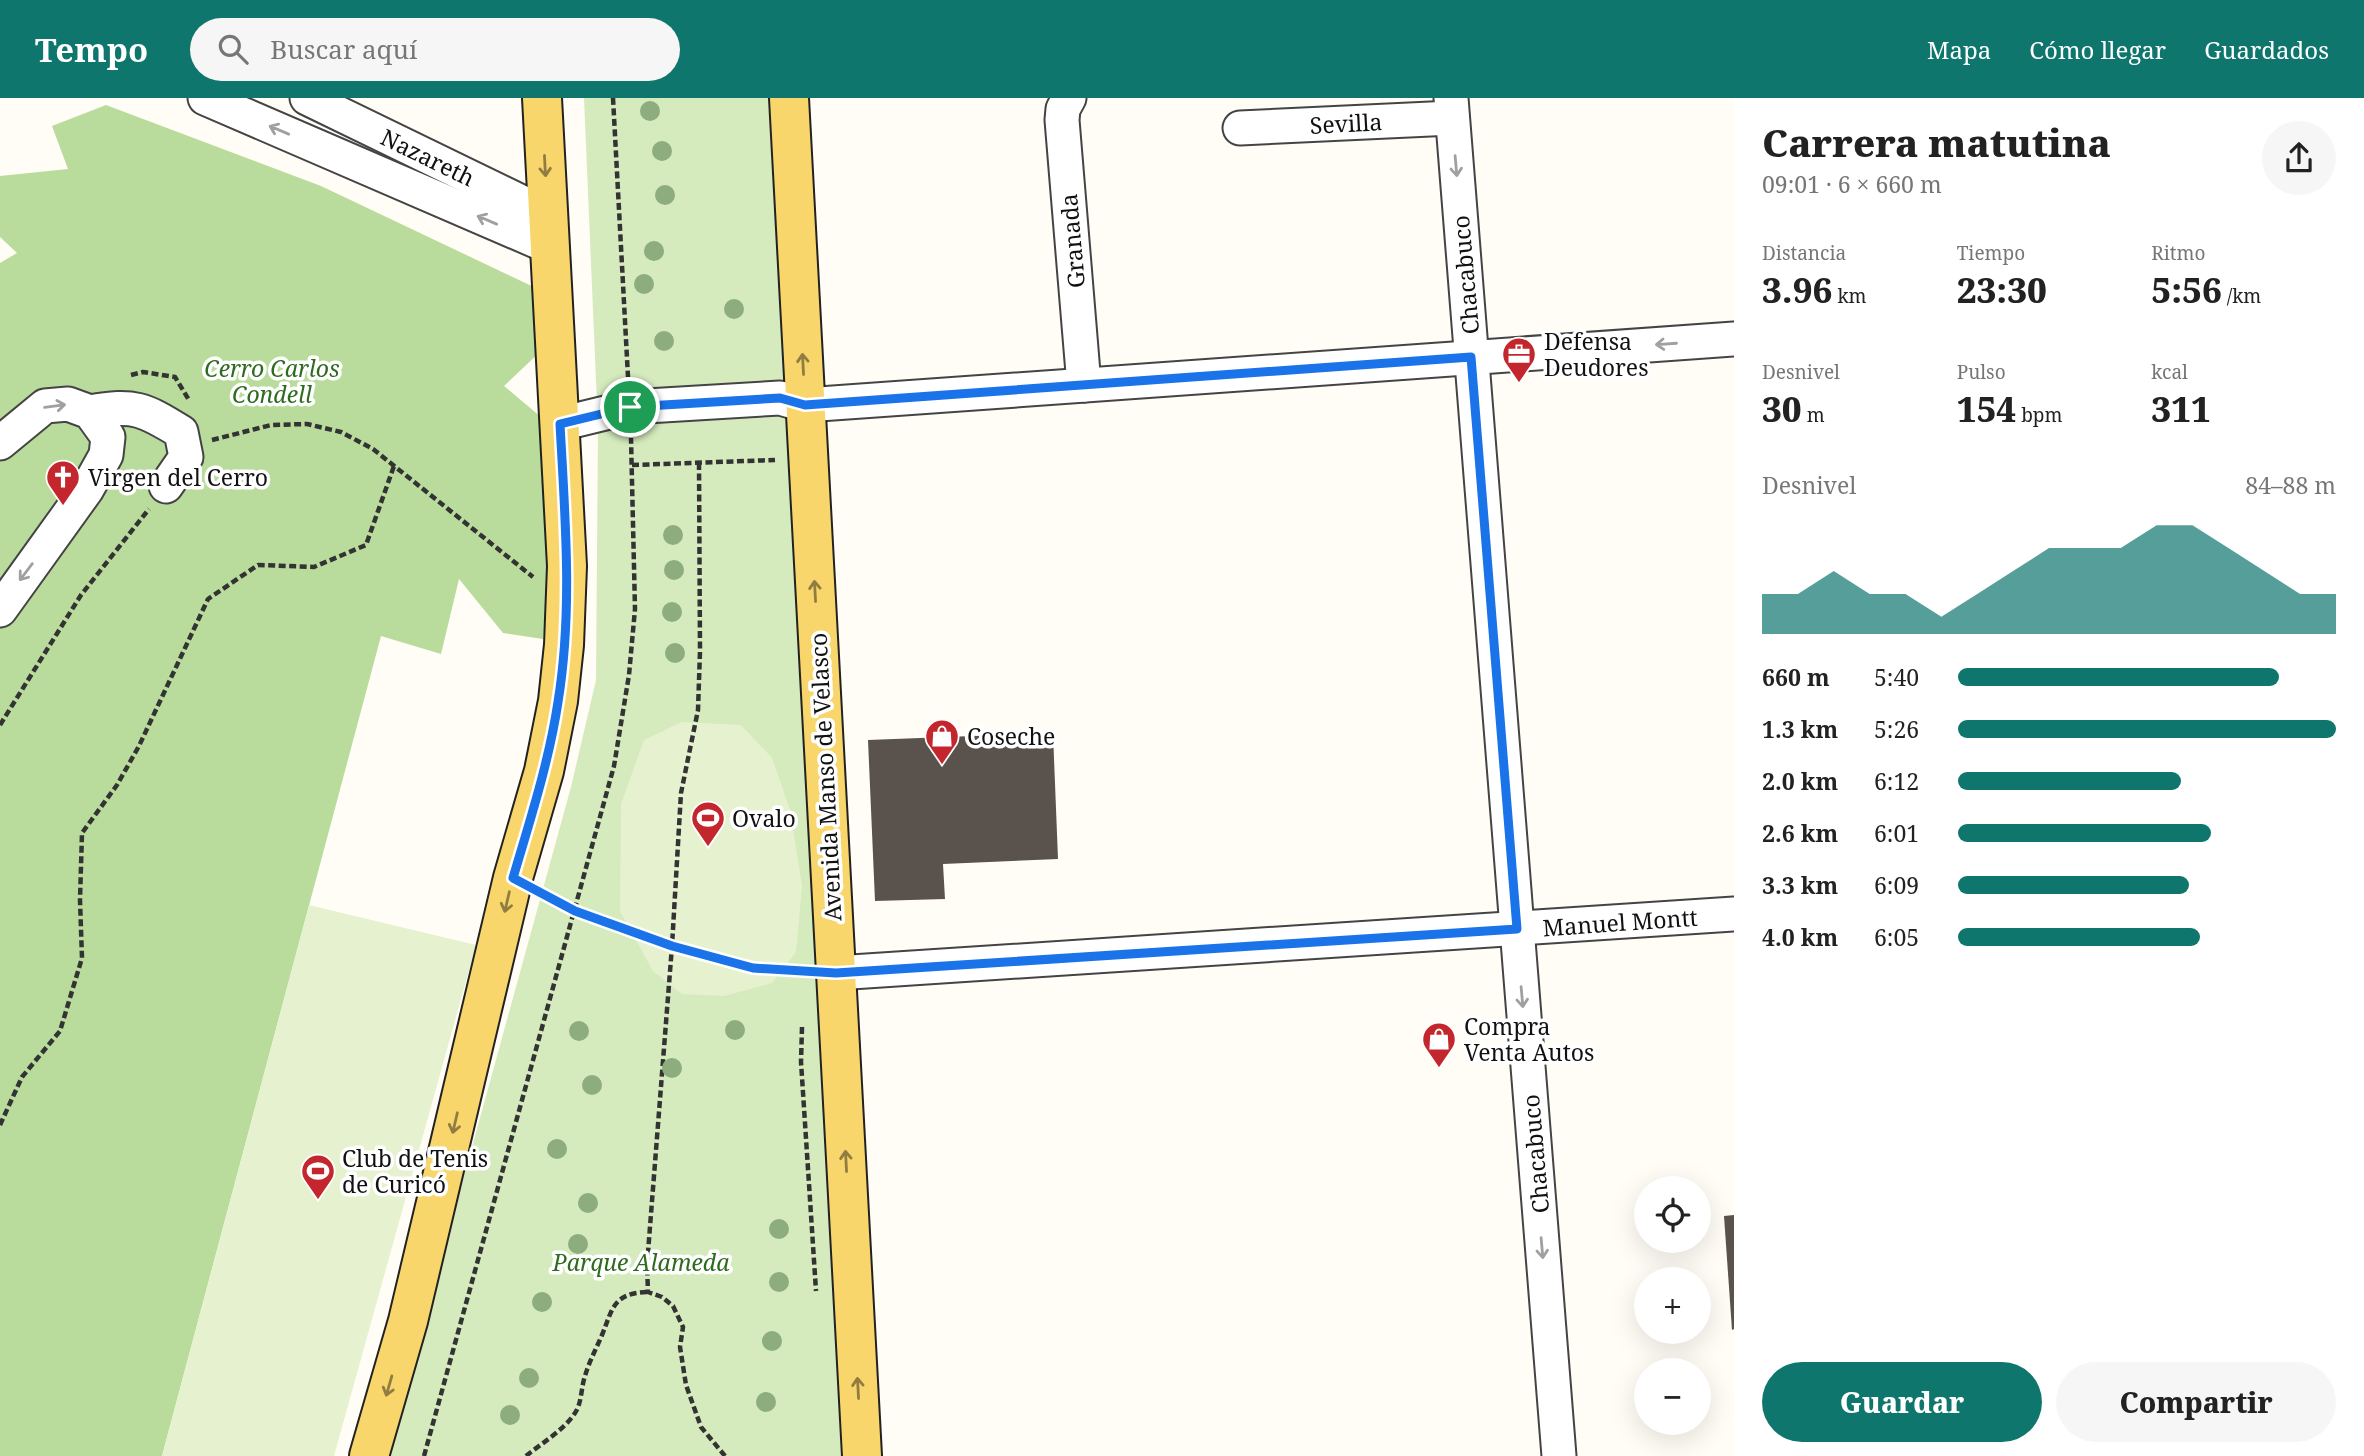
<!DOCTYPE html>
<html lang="es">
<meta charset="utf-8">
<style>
body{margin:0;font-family:"Noto Serif",serif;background:#f6f6f6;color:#222;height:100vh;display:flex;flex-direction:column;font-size:26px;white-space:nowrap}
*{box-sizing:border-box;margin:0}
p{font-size:23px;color:#767676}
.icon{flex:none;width:38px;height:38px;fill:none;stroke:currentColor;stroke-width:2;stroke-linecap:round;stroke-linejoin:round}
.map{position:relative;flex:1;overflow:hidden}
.panel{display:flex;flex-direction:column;background:#fff;width:630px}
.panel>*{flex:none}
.tools{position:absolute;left:1634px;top:1078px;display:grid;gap:14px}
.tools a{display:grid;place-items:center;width:77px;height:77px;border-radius:50%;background:#fff;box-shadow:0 7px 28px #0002;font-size:35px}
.pin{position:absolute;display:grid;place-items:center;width:60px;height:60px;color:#fff;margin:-30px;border:4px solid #fff;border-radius:50%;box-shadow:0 2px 7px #0007}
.round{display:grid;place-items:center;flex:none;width:74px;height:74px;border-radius:37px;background:#f6f6f6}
.headline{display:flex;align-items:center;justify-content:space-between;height:119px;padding:0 28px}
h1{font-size:38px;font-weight:800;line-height:52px}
.figures{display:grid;grid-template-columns:repeat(3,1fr);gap:10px;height:119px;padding:7px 28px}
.figures div{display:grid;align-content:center}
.figures b{font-size:35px;font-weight:800}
.figures small{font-size:19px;font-weight:400}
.figures p{font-size:19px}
.chart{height:196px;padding:14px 28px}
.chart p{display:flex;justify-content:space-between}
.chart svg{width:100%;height:126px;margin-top:7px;fill:#0f766e;opacity:.7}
.cta{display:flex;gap:14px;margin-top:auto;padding:14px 28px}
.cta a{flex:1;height:80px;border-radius:42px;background:#0f766e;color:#fff;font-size:28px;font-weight:800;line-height:80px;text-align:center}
.cta a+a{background:#f6f6f6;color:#222}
ul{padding:0 28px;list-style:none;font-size:23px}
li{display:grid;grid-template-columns:112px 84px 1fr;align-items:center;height:52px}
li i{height:18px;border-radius:9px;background:#0f766e}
header{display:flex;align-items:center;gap:42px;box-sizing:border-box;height:98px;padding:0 35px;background:#0f766e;color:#fff}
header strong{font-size:33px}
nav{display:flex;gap:38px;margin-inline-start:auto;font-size:24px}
.search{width:490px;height:63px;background:#f6f6f6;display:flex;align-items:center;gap:18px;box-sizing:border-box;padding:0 24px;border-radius:38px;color:#767676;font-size:26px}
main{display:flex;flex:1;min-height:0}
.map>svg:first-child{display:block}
</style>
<header>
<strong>Tempo</strong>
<div class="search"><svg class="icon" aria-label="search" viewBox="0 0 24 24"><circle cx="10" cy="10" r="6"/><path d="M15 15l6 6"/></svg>Buscar aquí</div>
<nav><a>Mapa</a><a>Cómo llegar</a><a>Guardados</a></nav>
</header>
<main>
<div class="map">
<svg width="1734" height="1358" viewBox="0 0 1734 1358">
<rect width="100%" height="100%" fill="#fffdf5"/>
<polygon fill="#d5ebbd" points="584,0 768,0 847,1358 387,1358 571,689 596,582 598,330"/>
<polygon fill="#b9dc9c" points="106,7 321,88 538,191 543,251 504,288 548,325 556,429 543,541 503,535 459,481 441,556 381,538 162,1358 0,1358 0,165 17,155 0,139 0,78 68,71 52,28"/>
<g fill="#e6f2cf">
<polygon points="682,624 741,627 772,660 790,712 802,788 796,854 772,885 724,898 682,896 653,873 620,813 621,706 644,642"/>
<polygon points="309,807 476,847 334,1358 162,1358"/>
</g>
<g fill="#5a524d">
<polygon points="1053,635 1058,761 943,766 945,801 875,803 868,642"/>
<polygon points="1734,1117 1734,1231 1732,1232 1724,1118"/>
</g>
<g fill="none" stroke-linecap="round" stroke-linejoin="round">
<g stroke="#444" stroke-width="37">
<g id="minor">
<polyline points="205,0 550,149"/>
<polyline points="307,0 548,117"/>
<polyline points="1069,0 1063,11 1062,22 1084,287"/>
<polyline points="1451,0 1559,1358"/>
<polyline points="1240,30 1452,20"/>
<path d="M90,314C134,306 144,311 181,334L186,359L166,388"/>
<polyline points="560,326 630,309 780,300 805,307 1734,241"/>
<polyline points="0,345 45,308 68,306 90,314 108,339 106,357 87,391 0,512"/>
<polyline points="836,875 1734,816"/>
</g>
</g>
<g stroke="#222" stroke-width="42">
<g id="major">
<polyline points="789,0 862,1358"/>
<polyline points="369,1358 408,1223 513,780 544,673 558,603 564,547 567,468 542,0"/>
</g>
</g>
<g stroke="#333" stroke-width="4.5" stroke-dasharray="7 3.5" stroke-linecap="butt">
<polyline points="613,0 628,279"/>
<polyline points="131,277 143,274 175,279 189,302"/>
<polyline points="212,342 271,327 307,326 341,334 373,351 533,479"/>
<polyline points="699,365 700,553 698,612 681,695 672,848 647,1167 648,1194 662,1199 673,1208 683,1229 680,1249 686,1287 701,1329 725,1358"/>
<polyline points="632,367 775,362"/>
<polyline points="0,627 81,497 149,411"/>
<polyline points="542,795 575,812 672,848 753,870 804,874"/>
<polyline points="802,929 801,964 816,1193"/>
<polyline points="0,1027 22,979 60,933 82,860 80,802 82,735 117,687 139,648 208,501 258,467 314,469 366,447 394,368"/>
<polyline points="424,1358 614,668 629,577 635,511 631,340"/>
<path d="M526,1358C542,1345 564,1332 575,1315C582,1305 581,1289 585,1278C589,1264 596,1251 602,1237C613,1210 613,1195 648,1194"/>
</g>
<use href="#minor" stroke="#fff" stroke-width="33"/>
<use href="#major" stroke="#f9d66b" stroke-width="38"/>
</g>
<g fill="#8dad7f">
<circle cx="650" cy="13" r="10"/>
<circle cx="662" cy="53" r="10"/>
<circle cx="665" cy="97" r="10"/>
<circle cx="654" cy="153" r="10"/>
<circle cx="644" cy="186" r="10"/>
<circle cx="734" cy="211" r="10"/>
<circle cx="664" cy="243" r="10"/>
<circle cx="673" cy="437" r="10"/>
<circle cx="674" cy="472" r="10"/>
<circle cx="672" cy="514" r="10"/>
<circle cx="675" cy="555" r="10"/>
<circle cx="735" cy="932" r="10"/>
<circle cx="579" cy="933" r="10"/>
<circle cx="672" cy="970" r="10"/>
<circle cx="592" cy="987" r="10"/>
<circle cx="557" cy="1051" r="10"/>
<circle cx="588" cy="1105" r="10"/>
<circle cx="779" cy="1131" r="10"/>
<circle cx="578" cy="1146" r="10"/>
<circle cx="779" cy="1184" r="10"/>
<circle cx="542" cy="1204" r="10"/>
<circle cx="772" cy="1243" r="10"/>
<circle cx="529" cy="1280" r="10"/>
<circle cx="766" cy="1304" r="10"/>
<circle cx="510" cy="1317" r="10"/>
</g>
<defs><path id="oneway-shaft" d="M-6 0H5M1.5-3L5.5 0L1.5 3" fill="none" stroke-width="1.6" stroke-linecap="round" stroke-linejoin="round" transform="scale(1.75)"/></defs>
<g stroke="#a0a0a0">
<use href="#oneway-shaft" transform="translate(279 32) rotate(-157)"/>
<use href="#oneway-shaft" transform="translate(1456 68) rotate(85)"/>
<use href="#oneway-shaft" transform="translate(487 122) rotate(-157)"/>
<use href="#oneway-shaft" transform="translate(1666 246) rotate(176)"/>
<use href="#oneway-shaft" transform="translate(55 308) rotate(-8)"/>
<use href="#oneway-shaft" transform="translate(26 474) rotate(127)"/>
<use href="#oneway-shaft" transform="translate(1522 899) rotate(85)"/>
<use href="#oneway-shaft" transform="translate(1542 1150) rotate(85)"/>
</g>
<g stroke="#917d42">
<use href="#oneway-shaft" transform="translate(545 68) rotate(87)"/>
<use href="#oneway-shaft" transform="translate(803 266) rotate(-93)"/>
<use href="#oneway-shaft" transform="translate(815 493) rotate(-93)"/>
<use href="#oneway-shaft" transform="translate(507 804) rotate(103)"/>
<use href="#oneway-shaft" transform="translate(455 1025) rotate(103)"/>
<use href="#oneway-shaft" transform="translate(846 1063) rotate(-93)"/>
<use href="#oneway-shaft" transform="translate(389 1288) rotate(106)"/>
<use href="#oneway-shaft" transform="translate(858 1290) rotate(-93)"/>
</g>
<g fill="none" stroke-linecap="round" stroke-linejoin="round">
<g stroke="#fff" stroke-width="14">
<path id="route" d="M1471,259L1517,831L836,875L753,870L672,848L575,813L513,780C530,722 549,664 558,604C573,512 565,419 560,326L630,309L780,300L805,307Z"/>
</g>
<use href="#route" stroke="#1a73e8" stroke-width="9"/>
</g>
<defs>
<g id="office-pin" transform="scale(1.75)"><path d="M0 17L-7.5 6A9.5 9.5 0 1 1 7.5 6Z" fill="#c4262e" stroke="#fff"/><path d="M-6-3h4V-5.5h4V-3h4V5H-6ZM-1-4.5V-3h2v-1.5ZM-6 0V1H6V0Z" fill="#fff"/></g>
<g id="church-pin" transform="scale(1.75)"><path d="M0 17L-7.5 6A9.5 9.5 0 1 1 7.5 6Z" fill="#c4262e" stroke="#fff"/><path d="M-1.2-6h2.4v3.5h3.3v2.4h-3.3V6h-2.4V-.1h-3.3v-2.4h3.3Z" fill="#fff"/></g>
<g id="shop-pin" transform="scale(1.75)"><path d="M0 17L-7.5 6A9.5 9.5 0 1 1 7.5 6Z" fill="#c4262e" stroke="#fff"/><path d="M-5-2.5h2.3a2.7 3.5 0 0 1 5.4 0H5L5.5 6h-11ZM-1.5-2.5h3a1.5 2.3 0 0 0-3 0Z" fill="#fff"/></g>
<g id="stadium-pin" transform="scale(1.75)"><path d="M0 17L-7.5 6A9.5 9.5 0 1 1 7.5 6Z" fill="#c4262e" stroke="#fff"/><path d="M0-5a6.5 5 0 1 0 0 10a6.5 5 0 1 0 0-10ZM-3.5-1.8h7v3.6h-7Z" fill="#fff"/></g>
</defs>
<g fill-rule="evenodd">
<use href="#office-pin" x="1519" y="256"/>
<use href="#church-pin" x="63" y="379"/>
<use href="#shop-pin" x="942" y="638"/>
<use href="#stadium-pin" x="708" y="720"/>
<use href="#shop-pin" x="1439" y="941"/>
<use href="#stadium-pin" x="318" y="1073"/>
</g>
<g text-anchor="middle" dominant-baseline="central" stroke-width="7" stroke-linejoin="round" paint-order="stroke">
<g font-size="23" fill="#111" stroke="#fff">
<text transform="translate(1346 25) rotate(-3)">Sevilla</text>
<text transform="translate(428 59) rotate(26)">Nazareth</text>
<text transform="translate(1072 143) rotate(-95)">Granada</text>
<text transform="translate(1465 177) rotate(-95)">Chacabuco</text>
<text transform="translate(825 679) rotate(-93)">Avenida Manso de Velasco</text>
<text transform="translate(1620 824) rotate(-4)">Manuel Montt</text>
<text transform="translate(1535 1056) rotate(-95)">Chacabuco</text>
</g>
<g font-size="23" fill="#111" stroke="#fff" text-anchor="start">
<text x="1544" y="243">Defensa<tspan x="1544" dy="26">Deudores</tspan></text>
<text x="88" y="379">Virgen del Cerro</text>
<text x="967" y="638">Coseche</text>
<text x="732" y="720">Ovalo</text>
<text x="1464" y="928">Compra<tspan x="1464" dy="26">Venta Autos</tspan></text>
<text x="342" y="1060">Club de Tenis<tspan x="342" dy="26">de Curicó</tspan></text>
</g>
<g font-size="23" font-style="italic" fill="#2f6b1f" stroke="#fff">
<text x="272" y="270">Cerro Carlos<tspan x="272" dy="26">Condell</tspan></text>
<text x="641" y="1164">Parque Alameda</text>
</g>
</g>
</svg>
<div class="tools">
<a><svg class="icon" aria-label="locate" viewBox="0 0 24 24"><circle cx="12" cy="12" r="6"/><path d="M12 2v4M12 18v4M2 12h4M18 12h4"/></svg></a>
<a>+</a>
<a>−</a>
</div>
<div class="pin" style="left:630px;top:309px;background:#1e9e55"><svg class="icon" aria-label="arrive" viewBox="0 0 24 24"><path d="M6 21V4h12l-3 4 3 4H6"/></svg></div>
</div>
<section class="panel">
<div class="headline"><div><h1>Carrera matutina</h1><p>09:01 · 6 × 660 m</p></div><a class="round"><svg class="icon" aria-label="share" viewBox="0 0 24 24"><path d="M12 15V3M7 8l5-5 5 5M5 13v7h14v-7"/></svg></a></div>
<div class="figures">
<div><p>Distancia</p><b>3.96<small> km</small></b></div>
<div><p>Tiempo</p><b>23:30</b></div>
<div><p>Ritmo</p><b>5:56<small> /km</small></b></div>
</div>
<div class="figures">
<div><p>Desnivel</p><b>30<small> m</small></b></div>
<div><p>Pulso</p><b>154<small> bpm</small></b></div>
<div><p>kcal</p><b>311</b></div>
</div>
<div class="chart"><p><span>Desnivel</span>84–88 m</p>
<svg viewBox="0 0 160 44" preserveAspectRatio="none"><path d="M0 44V30L10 30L20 22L30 30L40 30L50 38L60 30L70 22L80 14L90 14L100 14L110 6L120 6L130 14L140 22L150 30L160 30V44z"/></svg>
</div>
<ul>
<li><b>660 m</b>5:40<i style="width:85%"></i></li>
<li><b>1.3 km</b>5:26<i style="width:100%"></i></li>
<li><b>2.0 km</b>6:12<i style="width:59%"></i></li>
<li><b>2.6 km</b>6:01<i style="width:67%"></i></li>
<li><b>3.3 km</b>6:09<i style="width:61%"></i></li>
<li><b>4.0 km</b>6:05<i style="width:64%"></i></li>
</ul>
<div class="cta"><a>Guardar</a><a>Compartir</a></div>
</section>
</main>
